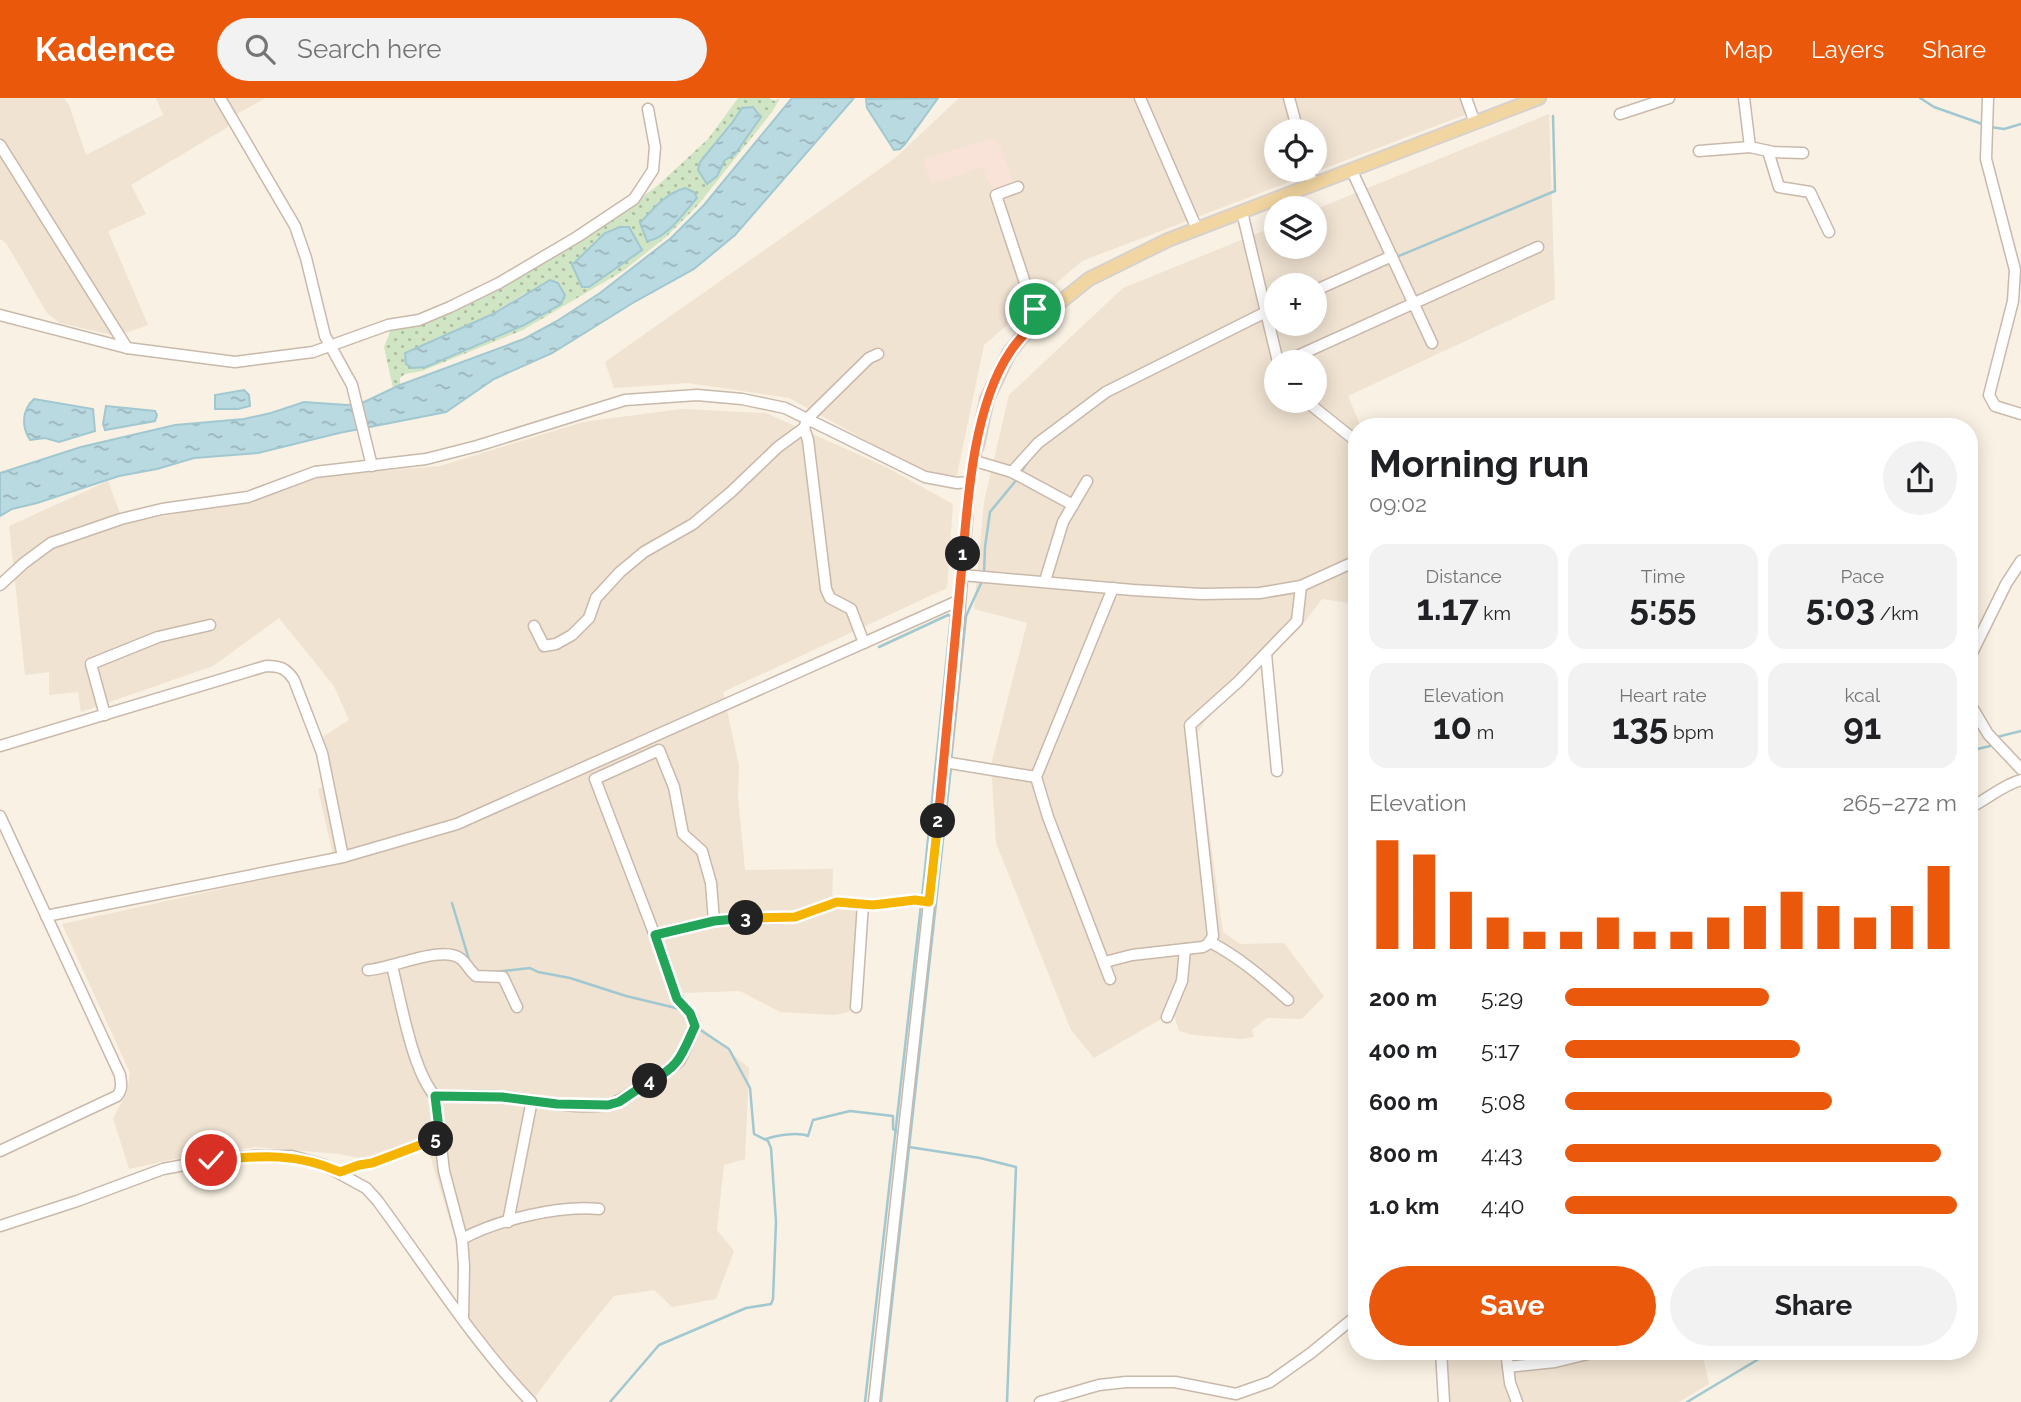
<!DOCTYPE html>
<meta charset="utf-8">
<style>
body{margin:0;font-family:Raleway,sans-serif;background:#f2f2f2;color:#202124;height:100vh;display:flex;flex-direction:column;font-size:26px;white-space:nowrap}
*{box-sizing:border-box;margin:0}
p{font-size:23px;color:#757577}
.icon{flex:none;width:38px;height:38px;fill:none;stroke:currentColor;stroke-width:2;stroke-linecap:round;stroke-linejoin:round}
.map{position:relative;flex:1;overflow:hidden}
.details{position:absolute;left:1348px;top:320px;width:630px;height:942px;display:flex;flex-direction:column;background:#fff;border-radius:28px;box-shadow:0 4px 18px #0003}
.details>*{flex:none}
.tools{position:absolute;left:1264px;top:21px;display:grid;gap:14px}
.tools a{display:grid;place-items:center;width:63px;height:63px;border-radius:50%;background:#fff;box-shadow:0 4px 18px #0003;font-size:35px}
.pin{position:absolute;display:grid;place-items:center;width:60px;height:60px;color:#fff;margin:-30px;border:4px solid #fff;border-radius:50%;box-shadow:0 2px 7px #0007}
.km{position:absolute;width:35px;height:35px;margin:-18px;border-radius:50%;background:#222;color:#fff;font-size:19px;line-height:35px;text-align:center}
.round{display:grid;place-items:center;flex:none;width:74px;height:74px;border-radius:37px;background:#f2f2f2}
.summary{display:flex;align-items:center;justify-content:space-between;height:119px;padding:0 21px}
h1{font-size:38px;font-weight:700;line-height:52px}
.stats{display:grid;grid-template-columns:repeat(3,1fr);gap:10px;height:119px;padding:7px 21px}
.stats div{display:grid;align-content:center;border-radius:18px;background:#f2f2f2;text-align:center}
.stats b{font-size:35px;font-weight:700}
.stats small{font-size:19px;font-weight:400}
.stats p{font-size:19px}
.chart{height:196px;padding:14px 21px}
.chart p{display:flex;justify-content:space-between}
.chart svg{width:100%;height:126px;margin-top:7px;stroke:#ea580c;stroke-width:6}
.action{display:flex;gap:14px;margin-top:auto;padding:14px 21px}
.action a{flex:1;height:80px;border-radius:42px;background:#ea580c;color:#fff;font-size:28px;font-weight:700;line-height:80px;text-align:center}
.action a+a{background:#f2f2f2;color:#202124}
ul{padding:0 21px;list-style:none;font-size:23px}
li{display:grid;grid-template-columns:112px 84px 1fr;align-items:center;height:52px}
li i{height:18px;border-radius:9px;background:#ea580c}
header{display:flex;align-items:center;gap:42px;box-sizing:border-box;height:98px;padding:0 35px;background:#ea580c;color:#fff}
header strong{font-size:33px}
nav{display:flex;gap:38px;margin-inline-start:auto;font-size:24px}
.search{width:490px;height:63px;background:#f2f2f2;display:flex;align-items:center;gap:18px;box-sizing:border-box;padding:0 24px;border-radius:38px;color:#757577;font-size:26px}
.map>svg:first-child{display:block}
</style>
<header>
<strong>Kadence</strong>
<div class="search"><svg class="icon" aria-label="search" viewBox="0 0 24 24"><circle cx="10" cy="10" r="6"/><path d="M15 15l6 6"/></svg>Search here</div>
<nav><a>Map</a><a>Layers</a><a>Share</a></nav>
</header>
<div class="map">
<svg width="2021" height="1304" viewBox="0 0 2021 1304">
<defs>
<pattern id="grass-dots" width="8" height="8" patternUnits="userSpaceOnUse" patternTransform="scale(1.75)"><rect width="8" height="8" fill="#d0e5c3"/><path d="M2 2h.1M6 6h.1" fill="none" stroke="#adbda1" stroke-width="1.8" stroke-linecap="round"/></pattern>
<pattern id="water-ripples" width="26" height="14" patternUnits="userSpaceOnUse" patternTransform="scale(1.75)"><rect width="26" height="14" fill="#badae1"/><path d="M2 4q2-2 4 0t4 0M15 11q2-2 4 0t4 0" fill="none" stroke="#9bb4b9"/></pattern>
</defs>
<rect width="100%" height="100%" fill="#f9f1e3"/>
<g fill="#f0e3d2" fill-rule="evenodd">
<polygon points="0,0 64,0 69,7 86,57 163,17 156,0 266,0 229,20 228,29 131,87 146,116 108,133 148,227 116,238 60,225 47,215 6,145 0,141"/>
<path d="M959,0H1469L1475,13L1082,163L984,247L957,377L933,376L909,366L789,300L688,285L614,290L605,264L894,61ZM1276,33H1314V72H1276Z"/>
<path d="M1549,16L1555,201L1348,298L1361,329H1356V506L1322,501L1300,530L1213,611L1196,637L1223,834L1240,846L1284,845L1324,898L1302,921L1267,920L1252,932L1254,939L1242,941L1193,937L1179,933L1173,914L1094,960L1071,932L996,745L991,667L1027,525L974,511L984,404L1009,297L1123,190L1276,128V149H1314V112ZM1276,187H1314V226H1276ZM1276,264H1314V303H1276Z"/>
<polygon points="681,311 766,315 886,369 953,406 947,490 723,594 739,668 738,698 745,772 833,771 832,806 859,809 854,912 836,917 780,914 740,893 683,895 698,927 749,970 745,1061 724,1067 717,1132 734,1153 716,1201 672,1209 654,1192 614,1198 567,1256 535,1299 508,1273 460,1207 462,1163 428,1051 373,1063 340,1056 256,1049 184,1059 129,1071 113,1020 127,995 130,975 62,826 335,766 318,691 326,688 324,638 349,622 334,588 279,520 213,568 81,614 78,594 49,597 49,574 25,577 9,428 108,383 124,426 257,400 323,378 440,368 583,324"/>
<polygon points="1445,1253 1702,1253 1709,1286 1679,1304 1448,1304"/>
</g>
<polygon fill="#f9e2d8" points="991,41 1000,46 1014,86 993,94 982,69 949,81 931,85 923,61"/>
<path fill="url(#grass-dots)" fill-rule="evenodd" d="M738,0H769L774,3L780,0L772,14L698,107L666,139L623,173L523,232L422,273L405,276L400,280V287L393,290L384,249L391,232L443,218L527,175L622,114L657,88L708,41ZM742,10L761,19L735,56L725,62L700,64L732,25ZM605,135L641,152L589,189L590,150ZM525,195L524,227L426,269L405,256L493,216Z"/>
<g fill="url(#water-ripples)" stroke="#a1c8d1" stroke-width="2">
<polygon points="792,0 854,0 735,137 694,171 636,203 552,255 494,281 446,314 339,335 258,355 194,360 157,371 119,378 37,405 12,411 0,418 0,375 81,349 175,327 244,321 271,315 304,304 347,307 362,305 400,287 524,241 557,223 600,195 671,140 704,107"/>
<polygon points="938,0 905,46 900,51 894,52 867,10 866,1"/>
<polygon points="753,9 761,19 735,56 725,62 717,78 707,86 698,72 700,64 732,25 742,10"/>
<path d="M685,90L694,94L697,100C684,114 667,141 647,143L640,125C653,111 666,95 685,90Z"/>
<polygon points="620,129 629,129 642,152 589,189 582,189 572,167 605,135"/>
<polygon points="550,182 558,185 565,197 561,206 524,227 426,269 412,270 406,266 405,255 493,216"/>
<polygon points="244,292 249,297 250,308 238,311 215,311 215,297"/>
<path d="M34,301L93,311L95,333L59,344L45,340L30,342C21,328 22,312 34,301Z"/>
<polygon points="106,308 155,313 157,317 155,323 105,332 103,326"/>
</g>
<g fill="none" stroke-linecap="round" stroke-linejoin="round">
<g stroke="#a1c8d1" stroke-width="2.5">
<polyline points="1920,0 1934,9 1985,27"/>
<polyline points="1991,29 2004,31 2021,26"/>
<polyline points="1394,160 1555,93 1553,18"/>
<polyline points="1021,374 1029,362"/>
<polyline points="984,475 985,449 990,414 1018,380"/>
<polyline points="879,549 948,517 951,518 922,800"/>
<polyline points="1997,639 2021,633"/>
<polyline points="1969,653 1990,648 1993,644"/>
<polyline points="951,663 966,518 983,481"/>
<polyline points="452,805 470,865"/>
<polyline points="494,874 530,870 538,874 570,880 626,898 680,911"/>
<path d="M766,1041C777,1037 798,1034 808,1038L813,1022L850,1013L893,1018V1031L896,1033"/>
<polyline points="909,1049 980,1060 1016,1069 1007,1304"/>
<polyline points="610,1304 659,1247 746,1210 771,1206 773,1201 776,1124 771,1050 768,1043 754,1036 750,990 729,951 699,931"/>
<polyline points="865,1304 921,807"/>
<polyline points="881,1304 951,669"/>
<polyline points="1687,1304 1772,1253"/>
</g>
<g stroke="#c9b9ab" stroke-width="13">
<g id="minor">
<polyline points="220,0 295,128 306,160 325,238 352,287 372,368"/>
<polyline points="1140,0 1197,131"/>
<polyline points="1289,0 1298,33"/>
<polyline points="1466,0 1475,25"/>
<polyline points="1744,0 1750,49"/>
<polyline points="1988,0 1986,61 2015,172 2013,203 1989,297 1995,308 2021,316"/>
<polyline points="1620,16 1669,0"/>
<polyline points="0,47 127,250"/>
<polyline points="1699,53 1750,49 1773,54 1803,55"/>
<polyline points="1768,53 1779,89 1810,94 1829,134"/>
<polyline points="1309,72 1313,87"/>
<polyline points="1352,73 1432,245"/>
<polyline points="1018,89 996,97 1030,200 1035,211 1043,218"/>
<polyline points="1242,114 1278,264"/>
<polyline points="1314,193 1392,158"/>
<polyline points="0,217 127,250 235,264 313,254 388,227 419,222 450,209 499,185 577,139 634,101 653,72 655,49 648,11"/>
<polyline points="1284,264 1538,149"/>
<polyline points="1306,303 1356,343"/>
<polyline points="804,330 808,342 826,491 830,500 851,511 864,545"/>
<polyline points="975,363 1012,374 1073,407"/>
<polyline points="1012,374 1038,345 1106,294 1266,214 1276,211"/>
<polyline points="962,477 1133,492 1201,496 1260,495 1301,488 1356,463"/>
<polyline points="1045,483 1063,424 1087,383"/>
<polyline points="0,487 24,465 51,445 121,421 162,411 248,399 315,374 426,361 477,348 625,302 697,297 742,301 785,310 925,379 957,385 970,384"/>
<polyline points="534,528 544,548 556,546 572,537 589,520 596,500 620,474 644,454 693,426 731,394 778,349 804,330 808,320 869,260 878,256"/>
<polyline points="1266,556 1277,673"/>
<polyline points="1969,561 2006,486 2021,463"/>
<polyline points="1969,604 1988,636 2021,671"/>
<polyline points="105,617 91,566 158,539 210,527"/>
<path d="M0,648L266,568C280,568 286,570 294,582L322,655L343,759"/>
<polyline points="944,664 1036,679"/>
<path d="M1969,710C1987,702 2002,687 2021,682"/>
<path d="M0,718L120,977C121,985 123,991 117,998L0,1053"/>
<polyline points="46,818 343,759 457,726 960,502"/>
<polyline points="655,837 714,823 795,819 837,804 872,807 915,802 929,804"/>
<path d="M1210,844C1239,859 1263,880 1288,902"/>
<polyline points="1105,864 1132,857 1203,849 1208,846 1213,838 1190,627 1238,584 1297,523 1301,488"/>
<path d="M392,868C401,903 412,972 435,998"/>
<path d="M368,872C391,871 443,846 461,861C467,866 470,873 476,878L503,879L517,909"/>
<polyline points="1110,881 1048,719 1036,679 1113,490"/>
<polyline points="856,909 863,806"/>
<polyline points="1167,919 1182,883 1185,851"/>
<polyline points="340,1074 359,1067 372,1065 440,1039"/>
<polyline points="508,1124 532,1002"/>
<path d="M0,1128L77,1103L163,1071L211,1062L254,1058H292L324,1067L366,1090L377,1102C428,1171 472,1242 531,1304"/>
<path d="M462,1141C497,1122 559,1107 599,1111"/>
<path d="M463,1221L464,1168L462,1141L444,1073L435,998C458,999 482,997 505,999C538,1002 574,1012 607,1007C616,1006 675,970 680,962C686,952 690,939 695,928C694,914 680,908 675,895L662,856L595,681L659,652L674,689L683,736L702,753L711,785L714,823"/>
<polyline points="1441,1253 1444,1304"/>
<polyline points="1506,1253 1510,1285 1517,1304"/>
<polyline points="1607,1253 1634,1253"/>
<polyline points="1508,1269 1555,1264 1600,1253"/>
<polyline points="874,1304 954,579 970,384 977,348"/>
<polyline points="1040,1304 1099,1287 1126,1284 1175,1284 1236,1296 1270,1284 1311,1255 1356,1218"/>
</g>
</g>
<g stroke="#d7d1cd" stroke-width="16">
<polyline id="major" points="977,348 987,301 1009,255 1022,239 1043,218 1089,181 1168,142 1539,0"/>
</g>
<use href="#minor" stroke="#fff" stroke-width="10"/>
<use href="#major" stroke="#f2d6a1" stroke-width="12"/>
</g>
<g fill="none" stroke-linecap="round" stroke-linejoin="round">
<g stroke="#fff" stroke-width="14">
<path id="split-1" d="M963,456C968,394 975,306 1010,254C1019,240 1031,229 1043,218L1035,211"/>
</g>
<g stroke="#fff" stroke-width="14">
<polyline id="split-2" points="938,723 963,456"/>
</g>
<g stroke="#fff" stroke-width="14">
<polyline id="split-3" points="746,820 795,819 837,804 873,807 915,802 929,804 938,723"/>
</g>
<g stroke="#fff" stroke-width="14">
<path id="split-4" d="M650,983C680,969 682,956 695,928L690,915L677,901L655,837L714,823L746,820"/>
</g>
<g stroke="#fff" stroke-width="14">
<polyline id="split-5" points="436,1041 440,1039 435,998 502,999 557,1006 608,1007 619,1004 650,983"/>
</g>
<g stroke="#fff" stroke-width="14">
<path id="split-6" d="M211,1062C259,1058 295,1054 340,1074L359,1067L372,1065L436,1041"/>
</g>
<use href="#split-1" stroke="#f0652b" stroke-width="9"/>
<use href="#split-2" stroke="#f0652b" stroke-width="9"/>
<use href="#split-3" stroke="#f5b400" stroke-width="9"/>
<use href="#split-4" stroke="#22a559" stroke-width="9"/>
<use href="#split-5" stroke="#22a559" stroke-width="9"/>
<use href="#split-6" stroke="#f5b400" stroke-width="9"/>
</g>
</svg>
<div class="tools">
<a><svg class="icon" aria-label="locate" viewBox="0 0 24 24"><circle cx="12" cy="12" r="6"/><path d="M12 2v4M12 18v4M2 12h4M18 12h4"/></svg></a>
<a><svg class="icon" aria-label="layers" viewBox="0 0 24 24"><path d="M12 4l9 5-9 5-9-5zM3 14l9 5 9-5"/></svg></a>
<a>+</a>
<a>−</a>
</div>
<div class="pin" style="left:1035px;top:211px;background:#1e9e55"><svg class="icon" aria-label="arrive" viewBox="0 0 24 24"><path d="M6 21V4h12l-3 4 3 4H6"/></svg></div>
<div class="pin" style="left:211px;top:1062px;background:#d93025"><svg class="icon" aria-label="check" viewBox="0 0 24 24"><path d="M5 12l5 5 9-10"/></svg></div>
<b class="km" style="left:963px;top:456px">1</b>
<b class="km" style="left:938px;top:723px">2</b>
<b class="km" style="left:746px;top:820px">3</b>
<b class="km" style="left:650px;top:983px">4</b>
<b class="km" style="left:436px;top:1041px">5</b>
<section class="details">
<div class="summary"><div><h1>Morning run</h1><p>09:02</p></div><a class="round"><svg class="icon" aria-label="share" viewBox="0 0 24 24"><path d="M12 15V3M7 8l5-5 5 5M5 13v7h14v-7"/></svg></a></div>
<div class="stats">
<div><p>Distance</p><b>1.17<small> km</small></b></div>
<div><p>Time</p><b>5:55</b></div>
<div><p>Pace</p><b>5:03<small> /km</small></b></div>
</div>
<div class="stats">
<div><p>Elevation</p><b>10<small> m</small></b></div>
<div><p>Heart rate</p><b>135<small> bpm</small></b></div>
<div><p>kcal</p><b>91</b></div>
</div>
<div class="chart"><p><span>Elevation</span>265–272 m</p>
<svg viewBox="0 0 160 44" preserveAspectRatio="none"><path d="M5 44V6M15 44V11M25 44V24M35 44V33M45 44V38M55 44V38M65 44V33M75 44V38M85 44V38M95 44V33M105 44V29M115 44V24M125 44V29M135 44V33M145 44V29M155 44V15"/></svg>
</div>
<ul>
<li><b>200 m</b>5:29<i style="width:52%"></i></li>
<li><b>400 m</b>5:17<i style="width:60%"></i></li>
<li><b>600 m</b>5:08<i style="width:68%"></i></li>
<li><b>800 m</b>4:43<i style="width:96%"></i></li>
<li><b>1.0 km</b>4:40<i style="width:100%"></i></li>
</ul>
<div class="action"><a>Save</a><a>Share</a></div>
</section>
</div>
